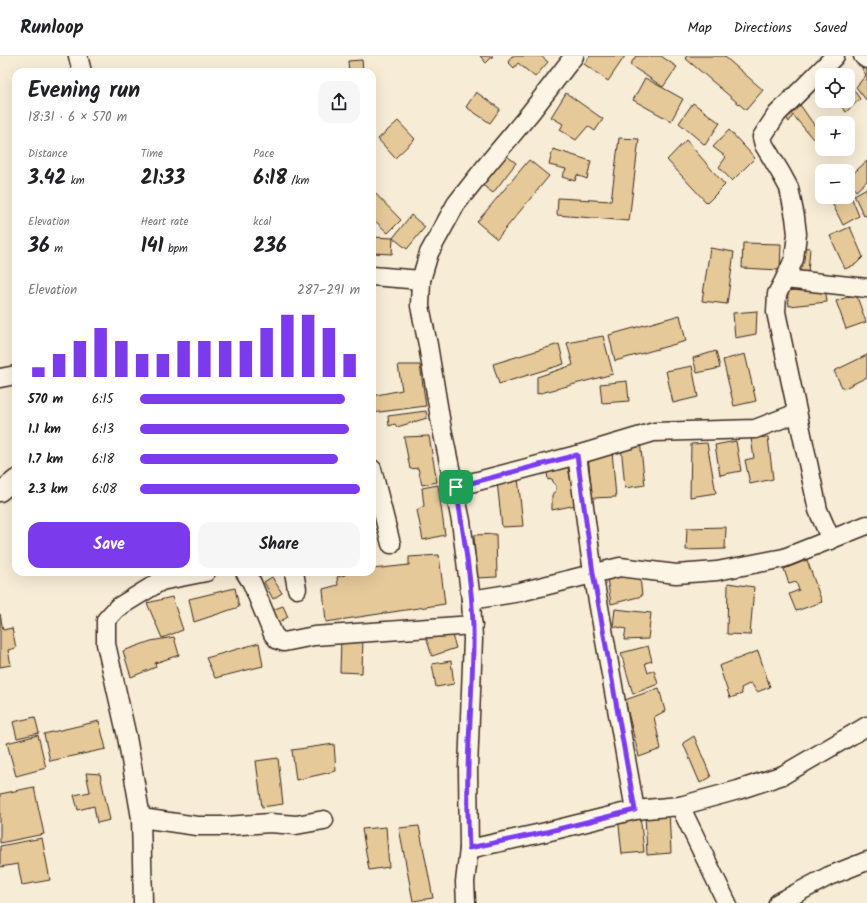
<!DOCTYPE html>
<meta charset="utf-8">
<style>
body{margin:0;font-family:Kalam,sans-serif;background:#f6f6f6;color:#202124;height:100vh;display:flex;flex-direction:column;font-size:15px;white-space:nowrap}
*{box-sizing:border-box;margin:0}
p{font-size:13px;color:#757577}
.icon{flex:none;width:22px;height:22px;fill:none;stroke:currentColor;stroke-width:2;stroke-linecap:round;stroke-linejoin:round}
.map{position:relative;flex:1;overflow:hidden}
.panel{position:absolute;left:12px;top:12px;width:364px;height:508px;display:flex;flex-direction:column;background:#fff;border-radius:12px;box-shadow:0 4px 16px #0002}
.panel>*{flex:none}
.fabs{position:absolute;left:815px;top:12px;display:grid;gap:8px}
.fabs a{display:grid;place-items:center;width:40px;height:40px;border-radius:8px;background:#fff;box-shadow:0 4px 16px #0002;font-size:20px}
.pin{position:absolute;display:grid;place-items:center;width:34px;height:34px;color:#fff;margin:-17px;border-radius:8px;box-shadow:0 2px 6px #0006}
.round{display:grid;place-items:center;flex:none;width:42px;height:42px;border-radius:12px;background:#f6f6f6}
.summary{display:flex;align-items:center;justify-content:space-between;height:68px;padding:0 16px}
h1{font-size:22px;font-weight:700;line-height:30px}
.stats{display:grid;grid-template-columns:repeat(3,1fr);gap:6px;height:68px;padding:4px 16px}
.stats div{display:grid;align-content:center}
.stats b{font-size:20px;font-weight:700}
.stats small{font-size:11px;font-weight:400}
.stats p{font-size:11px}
.chart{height:112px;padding:8px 16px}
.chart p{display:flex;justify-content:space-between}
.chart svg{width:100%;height:72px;margin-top:4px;stroke:#7c3aed;stroke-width:6}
.action{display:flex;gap:8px;margin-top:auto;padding:8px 16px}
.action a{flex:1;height:46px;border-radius:12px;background:#7c3aed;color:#fff;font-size:16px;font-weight:700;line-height:46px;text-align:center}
.action a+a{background:#f6f6f6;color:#202124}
ul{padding:0 16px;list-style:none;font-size:13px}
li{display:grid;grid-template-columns:64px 48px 1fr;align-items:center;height:30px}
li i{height:10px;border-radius:5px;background:#7c3aed}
header{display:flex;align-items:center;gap:24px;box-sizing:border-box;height:56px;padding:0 20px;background:#fff;border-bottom:1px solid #e0e0e0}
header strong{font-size:19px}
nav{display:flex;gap:22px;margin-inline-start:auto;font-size:14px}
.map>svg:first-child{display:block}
</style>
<header>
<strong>Runloop</strong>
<nav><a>Map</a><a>Directions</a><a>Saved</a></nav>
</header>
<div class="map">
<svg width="867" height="847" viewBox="0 0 867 847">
<rect width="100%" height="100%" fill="#f7ecd6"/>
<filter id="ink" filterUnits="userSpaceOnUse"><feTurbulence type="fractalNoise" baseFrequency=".025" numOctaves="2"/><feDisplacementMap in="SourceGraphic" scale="8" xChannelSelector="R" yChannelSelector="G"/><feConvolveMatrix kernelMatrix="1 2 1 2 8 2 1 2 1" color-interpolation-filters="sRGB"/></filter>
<g filter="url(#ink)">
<g fill="#e5c999" stroke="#3b2a1e">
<polygon points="480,0 493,0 486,7"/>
<polygon points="512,0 541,0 548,6 535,21 518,7 514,12 508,6"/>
<polygon points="590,0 625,0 608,25 584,8"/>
<polygon points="636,0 661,0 677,11 663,31 630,9"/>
<polygon points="687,0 724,0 763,34 746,54 685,2"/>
<polygon points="362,4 363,16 349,16 348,5"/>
<polygon points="867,9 867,45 856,31 866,19 862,13"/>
<polygon points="645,22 683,43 671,65 633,44"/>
<polygon points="848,26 860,43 846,56 836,45 848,45"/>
<polygon points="476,36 500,53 490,67 466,51"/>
<polygon points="566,37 603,63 595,75 588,70 576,84 560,74 563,68 551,61"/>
<polygon points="796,43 819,76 813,83 793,59 789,66 785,60"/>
<polygon points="693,47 720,67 705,89 679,67"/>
<polygon points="398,65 415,83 395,102 378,83"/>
<polygon points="729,74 755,102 732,125 719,111 726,101 713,91"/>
<polygon points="619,82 639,83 629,165 557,159 558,142 611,145"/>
<polygon points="686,84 725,129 707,147 667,104"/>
<polygon points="553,93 591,105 587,123 577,119 575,125 562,121 566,113 549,109"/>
<polygon points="503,97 516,107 493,137 480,127"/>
<polygon points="529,104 549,120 497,183 477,166"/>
<polygon points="867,105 867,125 856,135 848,125 848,122"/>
<polygon points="867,132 867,159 864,160 854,139"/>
<polygon points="848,133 859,160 843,169 829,141 848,141"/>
<polygon points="372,134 401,164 388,177 372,162"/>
<polygon points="411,159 425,171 407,193 393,182"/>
<polygon points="850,171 863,201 856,208 845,213 830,180"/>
<polygon points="372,181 393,182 392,198 372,197"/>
<polygon points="743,187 781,188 780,214 742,212"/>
<polygon points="797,191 810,192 808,216 795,215"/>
<polygon points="710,192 734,196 727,248 702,245"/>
<polygon points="825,230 827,246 789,250 787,235"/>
<polygon points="856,238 866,266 846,273 836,245"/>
<polygon points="757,255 756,278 735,282 733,257"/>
<polygon points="680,259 686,285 615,305 609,279"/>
<polygon points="603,280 613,318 537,338 537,321 573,309 567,287"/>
<polygon points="559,288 564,308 499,328 493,308"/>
<polygon points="716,295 720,312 697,317 693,302"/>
<polygon points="745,298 756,345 734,350 723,304"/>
<polygon points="867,299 867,321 843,333 834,315"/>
<polygon points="398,309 420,309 426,350 372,357 372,340 402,334"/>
<polygon points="692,310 698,341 673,347 666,315"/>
<polygon points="627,325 629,345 602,347 600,328"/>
<polygon points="426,355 427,362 397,371 395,368 389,370 388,360"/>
<polygon points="429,380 437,426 422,429 418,412 410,413 404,381"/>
<polygon points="768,381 773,423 750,428 745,404 754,402 751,382"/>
<polygon points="640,385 645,429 625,432 621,389"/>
<polygon points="736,385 741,415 720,419 715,389"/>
<polygon points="707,387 716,437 690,441 691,388"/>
<polygon points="612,395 616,441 592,442 588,399"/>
<polygon points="567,407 576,449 552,454 552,439 556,434 556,429 554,428 552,423 548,424 546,410"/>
<polygon points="518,421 523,470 502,471 497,425"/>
<polygon points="438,429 445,479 423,484 417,454 424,450 422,432"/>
<polygon points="726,471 725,493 686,494 687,472"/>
<polygon points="496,478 497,521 476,522 474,479"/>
<polygon points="439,499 445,548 326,566 323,533 338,529 337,521 345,519 346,516 372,516 372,513 409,509 409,501"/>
<polygon points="807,504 822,546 796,555 789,538 799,534 796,526 789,528 784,513"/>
<polygon points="640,520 642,540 611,548 607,522"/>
<polygon points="272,521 282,537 273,543 264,526"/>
<polygon points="728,527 754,531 750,579 727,578"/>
<polygon points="235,532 239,551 194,566 189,543"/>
<polygon points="172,541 183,574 162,582 147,547"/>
<polygon points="283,550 288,561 279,566 272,554"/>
<polygon points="615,553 651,557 648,583 624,584 626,573 613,570"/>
<polygon points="0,558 3,574 12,572 16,592 8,594 11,609 0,611"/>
<polygon points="450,573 456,592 432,600 426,581"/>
<polygon points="174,581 179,599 155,607 156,611 131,621 123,595 151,585"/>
<polygon points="363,581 362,617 340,616 341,582"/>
<polygon points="259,587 263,610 215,622 206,602"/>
<polygon points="648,590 652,605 645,607 648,617 654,614 658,628 633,638 621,597"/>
<polygon points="758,595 770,631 757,636 751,627 741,632 742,638 730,642 719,610"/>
<polygon points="451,605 454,628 436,631 432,608"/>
<polygon points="659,632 665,655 654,661 661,693 639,701 625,644"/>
<polygon points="35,661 39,677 17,682 13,666"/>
<polygon points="99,665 106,693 50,705 44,678"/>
<polygon points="38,679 46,712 16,720 7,687"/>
<polygon points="694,680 711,721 700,727 683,687"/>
<polygon points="334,688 336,715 296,724 292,694"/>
<polygon points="278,702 283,748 262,751 256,705"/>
<polygon points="86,717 100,718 110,764 97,767 94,750 78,754 74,739 90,736"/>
<polygon points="34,731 44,778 0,787 0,738"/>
<polygon points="669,755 671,797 647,799 645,757"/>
<polygon points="640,758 644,796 622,798 618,760"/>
<polygon points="419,770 433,842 413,845 399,772"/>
<polygon points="386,771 389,811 369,814 362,773"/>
<polygon points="42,782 50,824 22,829 18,808 0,811 0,790"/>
</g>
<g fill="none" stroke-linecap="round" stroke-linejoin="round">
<g stroke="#3b2a1e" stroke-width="21">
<g id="minor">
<polyline points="78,0 82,16"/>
<polyline points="863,0 867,3"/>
<polyline points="372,220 421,224"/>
<polyline points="785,223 867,232"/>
<polyline points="0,322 16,319"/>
<polyline points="577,399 593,517 635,754"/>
<polyline points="372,413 391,488"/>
<polyline points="455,431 577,399 654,376 755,373 797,357"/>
<polyline points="0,436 16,423"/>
<polyline points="831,484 818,454 776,256 777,238 785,223 794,203 797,178 795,161 789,132 782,119 764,89 762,81 777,58 835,0"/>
<polyline points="245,516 252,527 273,578 278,584 284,586 314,580 473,569"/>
<polyline points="294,516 297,533"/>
<polyline points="471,544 520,536 620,511 676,518 717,515 784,502 867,469"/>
<polyline points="680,750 727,847"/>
<polyline points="141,762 197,770 226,770 270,767 296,769 324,764"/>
<polyline points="469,793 546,776 635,754 680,750 738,734 783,719 867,670"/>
<polyline points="143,847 141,762 127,681 106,588 106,564 117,552 161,525 206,516"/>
<polyline points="466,847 465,826 469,793 468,713 473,583 471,544 461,465 441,368 428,289 420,250 421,224 429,197 456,148 486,110 531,56 574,0"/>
<polyline points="778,847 829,820 867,805"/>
</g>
</g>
<use href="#minor" stroke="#fcf5e5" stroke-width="18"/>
</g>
</g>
<g fill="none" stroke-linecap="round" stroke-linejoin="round" filter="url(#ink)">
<g stroke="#fff" stroke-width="8">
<path id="route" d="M577,399L593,517L635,754L546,776L469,792C468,766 467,740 468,713C469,666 474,618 473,570C472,525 463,476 456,431Z"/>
</g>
<use href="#route" stroke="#7c3aed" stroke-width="5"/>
</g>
</svg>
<div class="fabs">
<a><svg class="icon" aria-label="locate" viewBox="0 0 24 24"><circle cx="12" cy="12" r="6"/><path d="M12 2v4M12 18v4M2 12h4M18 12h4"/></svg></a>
<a>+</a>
<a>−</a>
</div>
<div class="pin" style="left:456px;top:431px;background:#1e9e55"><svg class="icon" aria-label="arrive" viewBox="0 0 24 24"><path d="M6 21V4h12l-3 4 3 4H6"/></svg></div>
<section class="panel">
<div class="summary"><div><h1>Evening run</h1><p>18:31 · 6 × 570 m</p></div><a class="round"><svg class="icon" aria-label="share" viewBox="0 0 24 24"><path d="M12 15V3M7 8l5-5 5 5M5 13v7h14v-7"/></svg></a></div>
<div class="stats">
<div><p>Distance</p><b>3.42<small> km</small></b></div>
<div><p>Time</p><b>21:33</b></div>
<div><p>Pace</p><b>6:18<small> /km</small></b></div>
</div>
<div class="stats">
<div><p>Elevation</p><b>36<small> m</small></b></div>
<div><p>Heart rate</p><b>141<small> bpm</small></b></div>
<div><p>kcal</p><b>236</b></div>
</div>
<div class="chart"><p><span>Elevation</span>287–291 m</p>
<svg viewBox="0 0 160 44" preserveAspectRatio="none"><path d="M5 44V38M15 44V30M25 44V22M35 44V14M45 44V22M55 44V30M65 44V30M75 44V22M85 44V22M95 44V22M105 44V22M115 44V14M125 44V6M135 44V6M145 44V14M155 44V30"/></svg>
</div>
<ul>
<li><b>570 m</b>6:15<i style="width:93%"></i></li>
<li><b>1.1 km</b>6:13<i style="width:95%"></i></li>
<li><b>1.7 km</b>6:18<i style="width:90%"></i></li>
<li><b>2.3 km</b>6:08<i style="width:100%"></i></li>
</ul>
<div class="action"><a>Save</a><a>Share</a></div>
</section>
</div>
